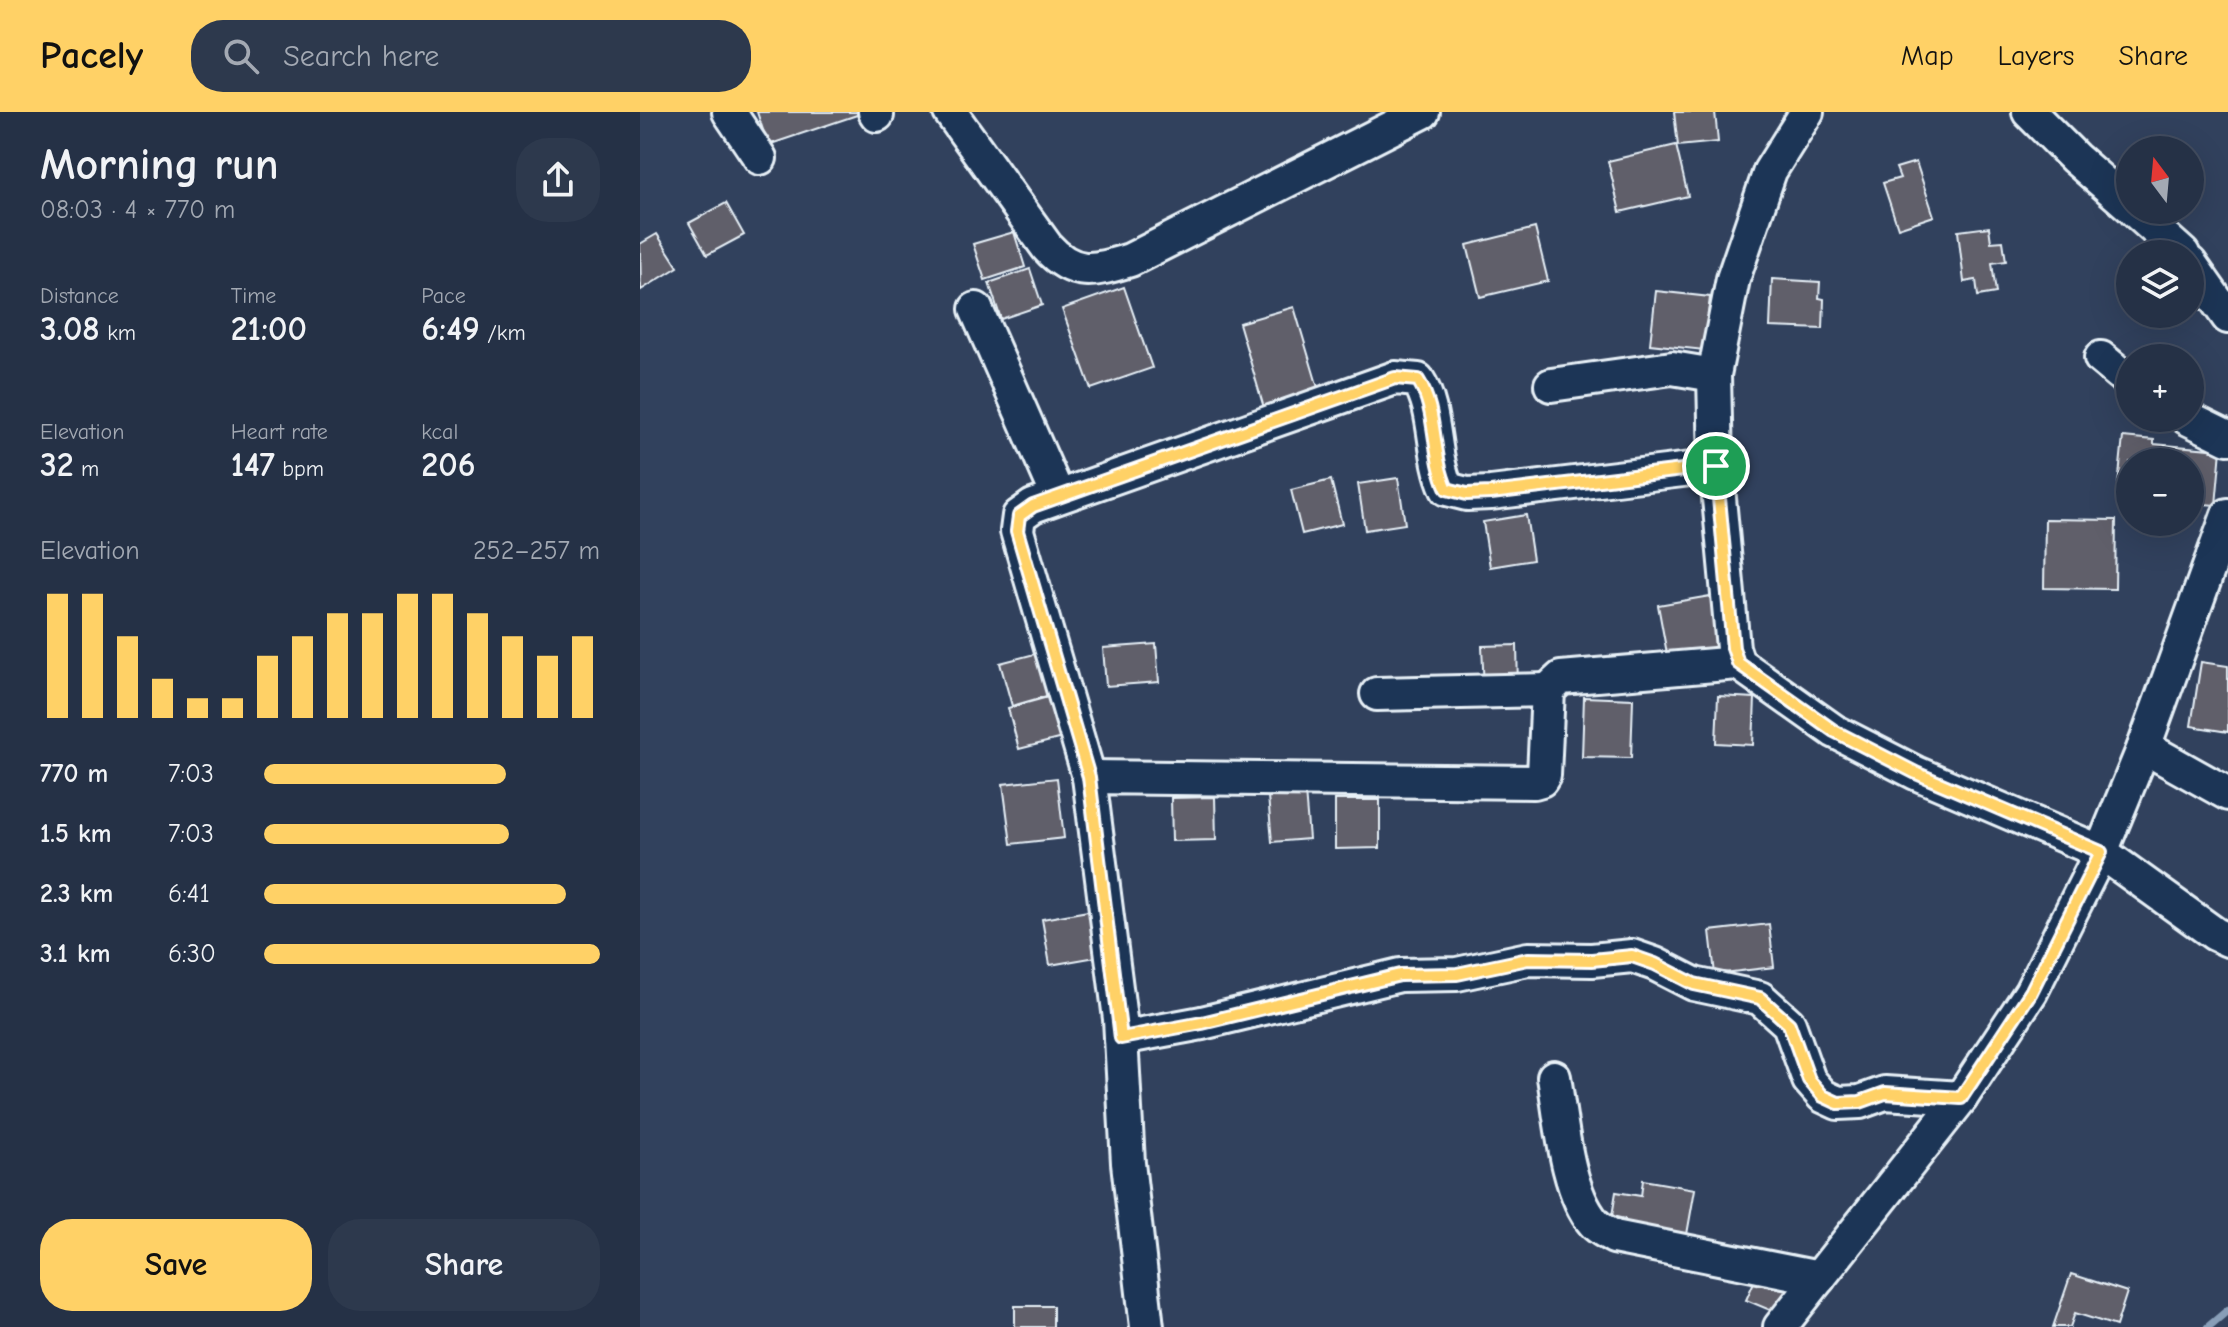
<!DOCTYPE html>
<meta charset="utf-8">
<style>
body{margin:0;font-family:"Comic Neue",sans-serif;background:#2d394d;color:#f1f3f6;height:100vh;display:flex;flex-direction:column;font-size:30px;white-space:nowrap}
*{box-sizing:border-box;margin:0}
p{font-size:26px;color:#a3a9b3}
.icon{flex:none;width:44px;height:44px;fill:none;stroke:currentColor;stroke-width:2;stroke-linecap:round;stroke-linejoin:round}
.map{position:relative;flex:1;overflow:hidden}
.drawer{display:flex;flex-direction:column;background:#253146;width:640px}
.drawer>*{flex:none}
.needle{width:52px;rotate:344deg}
.buttons{position:absolute;left:1476px;top:24px;display:grid;gap:16px}
.buttons a{display:grid;place-items:center;width:88px;height:88px;border-radius:50%;background:#253146;box-shadow:0 8px 32px #0002,0 0 0 2px #424c5f;font-size:40px}
.pin{position:absolute;display:grid;place-items:center;width:68px;height:68px;color:#fff;margin:-34px;border:4px solid #fff;border-radius:50%;box-shadow:0 2px 8px #0007}
.round{display:grid;place-items:center;flex:none;width:84px;height:84px;border-radius:32px;background:#2d394d}
.head{display:flex;align-items:center;justify-content:space-between;height:136px;padding:0 40px}
h1{font-size:44px;font-weight:800;line-height:60px}
.figures{display:grid;grid-template-columns:repeat(3,1fr);gap:12px;height:136px;padding:8px 40px}
.figures div{display:grid;align-content:center}
.figures b{font-size:34px;font-weight:800}
.figures small{font-size:22px;font-weight:400}
.figures p{font-size:22px}
.chart{height:224px;padding:16px 40px}
.chart p{display:flex;justify-content:space-between}
.chart svg{width:100%;height:144px;margin-top:8px;stroke:#ffd166;stroke-width:6}
.button{display:flex;gap:16px;margin-top:auto;padding:16px 40px}
.button a{flex:1;height:92px;border-radius:32px;background:#ffd166;color:#111;font-size:32px;font-weight:800;line-height:92px;text-align:center}
.button a+a{background:#2d394d;color:#f1f3f6}
ul{padding:0 40px;list-style:none;font-size:26px}
li{display:grid;grid-template-columns:128px 96px 1fr;align-items:center;height:60px}
li i{height:20px;border-radius:10px;background:#ffd166}
header{display:flex;align-items:center;gap:48px;box-sizing:border-box;height:112px;padding:0 40px;background:#ffd166;color:#111}
header strong{font-size:38px}
nav{display:flex;gap:44px;margin-inline-start:auto;font-size:28px}
.search{width:560px;height:72px;background:#2d394d;display:flex;align-items:center;gap:20px;box-sizing:border-box;padding:0 28px;border-radius:32px;color:#a3a9b3;font-size:30px}
main{display:flex;flex:1;min-height:0}
.map>svg:first-child{display:block}
</style>
<header>
<strong>Pacely</strong>
<div class="search"><svg class="icon" aria-label="search" viewBox="0 0 24 24"><circle cx="10" cy="10" r="6"/><path d="M15 15l6 6"/></svg>Search here</div>
<nav><a>Map</a><a>Layers</a><a>Share</a></nav>
</header>
<main>
<section class="drawer">
<div class="head"><div><h1>Morning run</h1><p>08:03 · 4 × 770 m</p></div><a class="round"><svg class="icon" aria-label="share" viewBox="0 0 24 24"><path d="M12 15V3M7 8l5-5 5 5M5 13v7h14v-7"/></svg></a></div>
<div class="figures">
<div><p>Distance</p><b>3.08<small> km</small></b></div>
<div><p>Time</p><b>21:00</b></div>
<div><p>Pace</p><b>6:49<small> /km</small></b></div>
</div>
<div class="figures">
<div><p>Elevation</p><b>32<small> m</small></b></div>
<div><p>Heart rate</p><b>147<small> bpm</small></b></div>
<div><p>kcal</p><b>206</b></div>
</div>
<div class="chart"><p><span>Elevation</span>252–257 m</p>
<svg viewBox="0 0 160 44" preserveAspectRatio="none"><path d="M5 44V6M15 44V6M25 44V19M35 44V32M45 44V38M55 44V38M65 44V25M75 44V19M85 44V12M95 44V12M105 44V6M115 44V6M125 44V12M135 44V19M145 44V25M155 44V19"/></svg>
</div>
<ul>
<li><b>770 m</b>7:03<i style="width:72%"></i></li>
<li><b>1.5 km</b>7:03<i style="width:73%"></i></li>
<li><b>2.3 km</b>6:41<i style="width:90%"></i></li>
<li><b>3.1 km</b>6:30<i style="width:100%"></i></li>
</ul>
<div class="button"><a>Save</a><a>Share</a></div>
</section>
<div class="map">
<svg width="1588" height="1215" viewBox="0 0 1588 1215">
<rect width="100%" height="100%" fill="#31415d"/>
<filter id="ink" filterUnits="userSpaceOnUse"><feTurbulence type="fractalNoise" baseFrequency=".0125" numOctaves="2"/><feDisplacementMap in="SourceGraphic" scale="16" xChannelSelector="R" yChannelSelector="G"/><feConvolveMatrix kernelMatrix="1 2 1 2 8 2 1 2 1" color-interpolation-filters="sRGB"/></filter>
<g filter="url(#ink)">
<g fill="none" stroke-linecap="round" stroke-linejoin="round">
<polyline stroke="#889eb8" stroke-width="8" points="1568,1215 1588,1198"/>
</g>
<g fill="#605e6b" stroke="#e8f1f8" stroke-width="2">
<polygon points="117,0 220,0 220,2 128,33"/>
<polygon points="1034,0 1075,0 1078,30 1038,34"/>
<polygon points="1036,33 1048,84 980,100 968,49"/>
<polygon points="1276,50 1294,104 1258,116 1243,71 1260,66 1256,56"/>
<polygon points="86,91 104,123 67,143 49,111"/>
<polygon points="1349,115 1351,130 1363,129 1366,149 1352,151 1356,181 1338,184 1336,168 1324,170 1318,119"/>
<polygon points="895,116 908,169 840,185 827,133"/>
<polygon points="374,120 385,155 345,168 333,132"/>
<polygon points="17,122 38,155 1,178 0,132"/>
<polygon points="390,157 402,193 361,207 349,171"/>
<polygon points="1132,167 1180,170 1179,186 1184,187 1183,217 1130,215"/>
<polygon points="484,175 512,256 451,277 422,197"/>
<polygon points="1016,179 1070,185 1064,238 1010,232"/>
<polygon points="654,195 679,279 624,296 599,211"/>
<polygon points="1483,325 1514,328 1514,332 1581,338 1576,393 1550,391 1550,350 1490,350 1490,385 1477,384"/>
<polygon points="758,366 765,412 725,418 718,372"/>
<polygon points="691,368 702,412 662,422 651,378"/>
<polygon points="886,403 893,448 850,455 843,410"/>
<polygon points="1405,407 1476,408 1475,477 1404,476"/>
<polygon points="1076,483 1086,535 1028,547 1018,493"/>
<polygon points="516,532 519,570 466,574 463,536"/>
<polygon points="877,533 878,575 844,577 842,534"/>
<polygon points="406,539 417,581 372,594 360,551"/>
<polygon points="1561,550 1588,554 1588,620 1551,614"/>
<polygon points="419,582 430,624 379,637 368,596"/>
<polygon points="1078,584 1115,586 1113,633 1076,631"/>
<polygon points="944,585 993,587 991,646 942,645"/>
<polygon points="417,666 424,726 371,732 363,672"/>
<polygon points="665,680 669,727 632,730 628,684"/>
<polygon points="575,685 576,728 532,729 531,686"/>
<polygon points="695,688 740,688 740,736 695,737"/>
<polygon points="454,798 462,844 410,853 402,807"/>
<polygon points="1129,812 1134,855 1075,862 1070,819"/>
<polygon points="1003,1068 1055,1077 1046,1128 984,1117 985,1107 972,1104 976,1080 1001,1084"/>
<polygon points="1431,1162 1487,1180 1476,1214 1435,1201 1430,1215 1413,1215"/>
<polygon points="1117,1163 1148,1175 1137,1201 1106,1188"/>
<rect x="375" y="1194" width="38" height="21"/>
</g>
<g fill="none" stroke-linecap="round" stroke-linejoin="round">
<g stroke="#e8f1f8" stroke-width="38">
<g id="minor">
<polyline points="89,0 120,46"/>
<polyline points="235,0 237,3"/>
<path d="M310,0L407,135C434,165 454,159 490,148L783,0"/>
<polyline points="1167,0 1130,59 1093,167 1074,263 1076,354 1093,536 1098,551 1194,619 1276,661 1461,740 1575,822 1588,828"/>
<polyline points="1389,0 1435,46 1490,94"/>
<polyline points="1494,98 1543,142"/>
<polyline points="1550,151 1588,205"/>
<polyline points="336,197 418,384"/>
<polyline points="1461,246 1490,270"/>
<polyline points="911,273 1032,256 1074,263"/>
<polyline points="1547,306 1588,326"/>
<polyline points="737,582 908,578"/>
<polyline points="1504,635 1588,682"/>
<path d="M449,665L377,419L379,404L393,394L755,266L778,268C798,299 791,342 807,377L827,382L851,381L1076,354"/>
<polyline points="481,926 562,911 760,863 817,862 888,847 952,848 992,844 1015,852 1054,872 1120,886 1149,912 1169,968 1183,984 1198,991 1220,990 1245,981 1321,986"/>
<path d="M914,965C921,1006 926,1079 954,1111C959,1117 968,1121 974,1125L1179,1166"/>
<polyline points="507,1215 488,1051 480,907 449,665 894,670 901,668 904,663 908,578 921,566 1098,551"/>
<polyline points="1140,1215 1321,986 1391,880 1461,740 1504,635 1588,403"/>
</g>
</g>
<use href="#minor" stroke="#1d3557" stroke-width="32"/>
</g>
</g>
<g fill="none" stroke-linecap="round" stroke-linejoin="round" filter="url(#ink)">
<g stroke="#fff" stroke-width="16">
<path id="route" d="M755,266L778,268C798,299 791,342 807,377L827,382L851,381L1076,354L1093,536L1098,551L1194,619L1276,661L1461,740L1391,880L1321,986L1245,981L1220,990L1198,991L1183,984L1169,968L1149,912L1120,886L1054,872L1015,852L992,844L952,848L888,847L817,862L760,863L562,911L481,926L449,665L377,419L379,404L393,394Z"/>
</g>
<use href="#route" stroke="#ffd166" stroke-width="10"/>
</g>
</svg>
<div class="buttons">
<a><svg class="needle" viewBox="-14 -14 28 28"><path d="M0-13l5 13h-10z" fill="#e53935"/><path d="M0 13l5-13h-10z" fill="#a3a9b3"/></svg></a>
<a><svg class="icon" aria-label="layers" viewBox="0 0 24 24"><path d="M12 4l9 5-9 5-9-5zM3 14l9 5 9-5"/></svg></a>
<a>+</a>
<a>−</a>
</div>
<div class="pin" style="left:1076px;top:354px;background:#1e9e55"><svg class="icon" aria-label="arrive" viewBox="0 0 24 24"><path d="M6 21V4h12l-3 4 3 4H6"/></svg></div>
</div>
</main>
